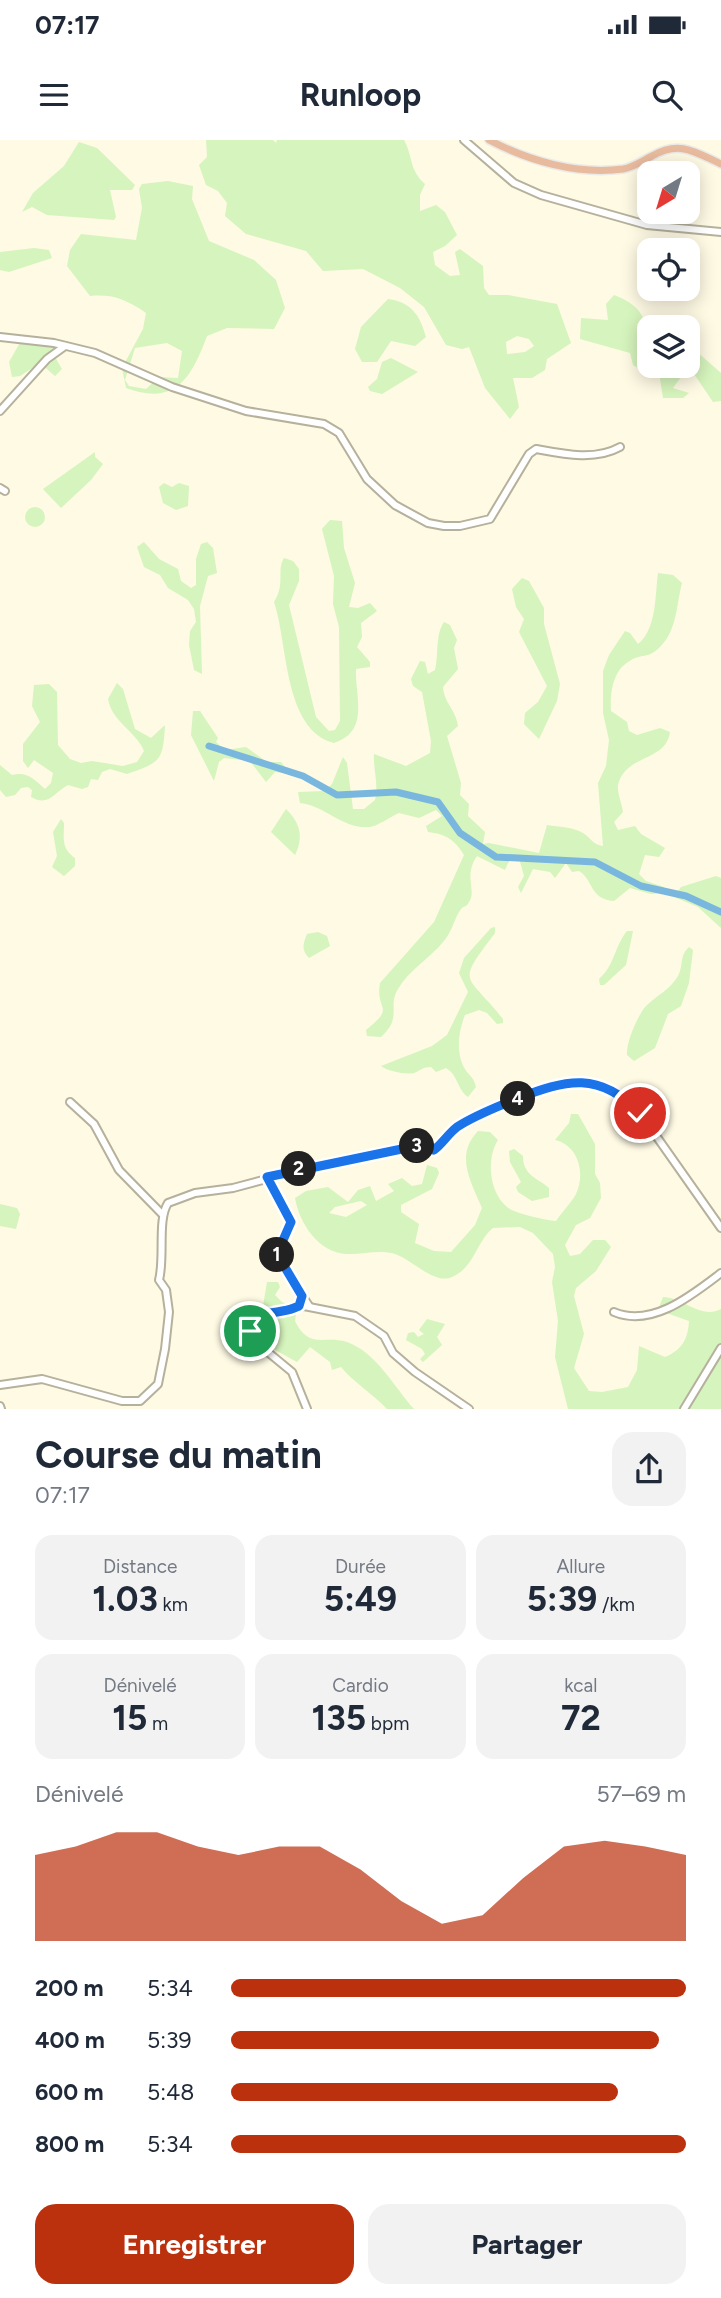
<!DOCTYPE html>
<html lang="fr">
<meta charset="utf-8">
<style>
body{margin:0;font-family:Figtree,sans-serif;background:#f2f2f3;color:#1f2937;height:100vh;display:flex;flex-direction:column;font-size:26px;white-space:nowrap}
*{box-sizing:border-box;margin:0}
p{font-size:23px;color:#747a83}
.icon{flex:none;width:38px;height:38px;fill:none;stroke:currentColor;stroke-width:2;stroke-linecap:round;stroke-linejoin:round}
.map{position:relative;height:1269px;overflow:hidden}
.sheet{display:flex;flex-direction:column;background:#fff;flex:1}
.sheet>*{flex:none}
.needle{width:46px;rotate:218deg}
.tools{position:absolute;left:637px;top:21px;display:grid;gap:14px}
.tools a{display:grid;place-items:center;width:63px;height:63px;border-radius:14px;background:#fff;box-shadow:0 4px 18px #0003;font-size:35px}
.pin{position:absolute;display:grid;place-items:center;width:60px;height:60px;color:#fff;margin:-30px;border:4px solid #fff;border-radius:50%;box-shadow:0 2px 7px #0007}
.km{position:absolute;width:35px;height:35px;margin:-18px;border-radius:50%;background:#222;color:#fff;font-size:19px;line-height:35px;text-align:center}
.round{display:grid;place-items:center;flex:none;width:74px;height:74px;border-radius:21px;background:#f2f2f3}
.headline{display:flex;align-items:center;justify-content:space-between;height:119px;padding:0 35px}
h1{font-size:38px;font-weight:700;line-height:52px}
.stats{display:grid;grid-template-columns:repeat(3,1fr);gap:10px;height:119px;padding:7px 35px}
.stats div{display:grid;align-content:center;border-radius:18px;background:#f2f2f3;text-align:center}
.stats b{font-size:35px;font-weight:700}
.stats small{font-size:19px;font-weight:400}
.stats p{font-size:19px}
.chart{height:196px;padding:14px 35px}
.chart p{display:flex;justify-content:space-between}
.chart svg{width:100%;height:126px;margin-top:7px;fill:#bb310d;opacity:.7}
.button{display:flex;gap:14px;margin-top:auto;padding:14px 35px}
.button a{flex:1;height:80px;border-radius:21px;background:#bb310d;color:#fff;font-size:28px;font-weight:700;line-height:80px;text-align:center}
.button a+a{background:#f2f2f3;color:#1f2937}
ul{padding:0 35px;list-style:none;font-size:23px}
li{display:grid;grid-template-columns:112px 84px 1fr;align-items:center;height:52px}
li i{height:18px;border-radius:9px;background:#bb310d}
.status{display:flex;justify-content:space-between;align-items:center;height:49px;padding:0 35px;background:#fff;direction:ltr}
.status svg{height:19px;fill:currentColor}
header{display:flex;justify-content:space-between;align-items:center;height:91px;padding:0 35px;background:#fff;font-size:32px;font-weight:700}
.map>svg:first-child{display:block}
</style>
<div class="status"><b>07:17</b><svg viewBox="0 0 49 12"><path d="M0 12V9h3v3zM5 12V6h3v6zM10 12V3h3v9zM15 12V0h3v12zM26 1h20v11H26zM47 4h2v5h-2z"/></svg></div>
<header><svg class="icon" aria-label="menu" viewBox="0 0 24 24"><path d="M4 6h16M4 12h16M4 18h16"/></svg>Runloop<svg class="icon" aria-label="search" viewBox="0 0 24 24"><circle cx="10" cy="10" r="6"/><path d="M15 15l6 6"/></svg></header>
<div class="map">
<svg width="721" height="1269" viewBox="0 0 721 1269">
<rect width="100%" height="100%" fill="#fefae4"/>
<g fill="#d6f4bd" fill-rule="evenodd">
<path d="M206,0H273L276,3L277,0H404C413,16 409,30 425,44L420,55V71L436,65L445,72L457,95L445,106L433,112L435,125L450,136L460,135L455,112L460,109L483,126L484,148L489,155H508L557,164L571,203L547,219L545,230L532,238H513L519,267L510,279L485,248L469,207L462,209L446,205L424,167L400,148L363,129L323,131L306,111L246,94L225,76L227,63L218,51L206,45L199,25L207,17ZM517,196L529,199L534,206L525,212L507,214L506,202Z"/>
<polygon points="79,2 97,8 135,45 132,50 110,50 116,77 114,80 47,75 32,67 22,72 33,53 64,26"/>
<path d="M168,41L193,46L192,59L209,101L254,120L276,140L285,168L274,189L227,188L207,196C191,239 175,266 126,248L122,228L143,189L146,173C126,160 115,154 90,156L67,126L70,110L81,94L136,100L142,68L139,49L142,44ZM167,203L182,211L178,238L159,237L146,249L129,246L125,240L135,208Z"/>
<polygon points="34,108 49,110 52,118 9,132 0,130 0,112"/>
<path d="M614,155C649,168 649,189 649,221L641,230L633,225L630,213L580,199L581,178L608,180L606,164Z"/>
<path d="M388,159C411,162 420,175 426,197L415,206L391,201L377,222H362L355,209L361,187Z"/>
<polygon points="21,201 53,206 55,217 62,229 55,236 40,223 20,236 12,237 9,222"/>
<polygon points="688,204 721,233 721,261 713,262 688,225"/>
<polygon points="391,218 418,232 382,254 370,251 368,247 377,239 382,222"/>
<polygon points="658,226 684,226 684,233 673,248 689,253 683,258 663,258"/>
<polygon points="95,312 95,317 103,324 91,340 61,368 43,349"/>
<polygon points="164,343 172,347 179,343 189,346 188,366 176,370 163,363 159,347"/>
<circle cx="35" cy="377" r="10"/>
<path d="M330,380L342,381L344,408L355,443L349,467L358,468L370,463L377,471L361,483L362,497L357,507L370,522V527L356,529C355,558 370,591 334,603C283,590 288,502 274,462C286,443 276,431 284,418L293,421L299,429V441L289,465L316,577L329,591L335,590L340,581L339,487L333,464L334,436L322,389Z"/>
<polygon points="144,402 159,419 178,429 181,441 191,448 196,445 196,419 201,404 207,402 213,408 217,433 208,436 200,466 202,534 194,530 189,505 190,491 196,482 194,469 188,460 168,448 160,435 144,427 137,407"/>
<path d="M658,433L673,435L682,443C677,462 677,485 665,501C649,522 644,511 628,522C612,532 610,555 611,571L627,582L629,591L637,595L660,588L670,592C666,622 625,614 618,645C617,653 622,664 623,672L614,682L618,690L635,686L641,694L665,708L659,717L645,715L639,734L646,741L664,747L665,753L651,754L630,748L614,761C589,759 594,740 579,731L572,732L566,723L555,738L550,732L533,729L521,753L518,747L524,736L519,718L509,721L505,730L477,716C463,736 477,751 469,762C466,768 466,764 461,769C454,778 452,793 443,802C430,818 408,831 398,849C387,867 403,877 381,897L367,896L366,890C397,865 375,872 380,843L434,782L464,715C455,700 446,694 428,692L426,686L442,676L436,670L419,678L399,673C391,676 377,687 369,687C342,689 326,666 300,663L298,652L325,651L332,644L343,617L347,623L353,669H364L375,660C379,644 373,630 374,614L406,626L430,613L431,601L422,552L413,546L411,539L420,521L425,522L428,534L435,530C439,514 435,495 444,482L450,485L457,500L454,508L458,529L443,547C444,563 456,570 458,586L447,596L461,643L460,655L469,664L468,676L485,692L483,704L489,703L539,713L547,685C559,687 573,687 583,693C591,698 593,705 603,706L598,643L606,626L609,600L603,573V531L609,515L625,491L630,493L638,504C657,489 655,454 658,433Z"/>
<polygon points="522,438 529,441 544,468 544,484 560,544 557,561 539,599 524,584 525,573 538,562 547,546 519,492 524,479 516,467 512,449"/>
<path d="M117,543L123,549L135,589L151,598L165,585C163,621 161,622 127,634L110,629L102,632L98,640L91,639L88,647L82,649L68,645C53,653 49,667 31,657L32,650L28,647L21,648L15,655L6,657L0,650V625L12,635C27,631 34,639 45,649L51,643L53,633L34,620L28,628L23,621V604L40,582L32,566L34,545L49,544L57,552L58,605L70,619L81,623L92,621L123,626L137,622L144,611C136,591 112,582 108,559Z"/>
<polygon points="193,571 200,571 218,598 216,602 225,610 246,607 267,622 281,622 291,634 275,632 266,642 250,621 224,618 219,622 214,641 191,595"/>
<path d="M286,669C300,683 304,696 295,715L271,692Z"/>
<path d="M61,679L64,683C64,699 61,708 75,718V726L64,736L52,727L57,716L53,692Z"/>
<polygon points="716,736 721,738 721,788 698,767 674,757 681,747"/>
<path d="M495,787V793C455,846 466,832 503,879V883L497,884L487,873L479,870L465,875C458,892 455,916 467,932C472,938 474,939 476,947L468,957C457,949 458,935 446,928L436,932L431,927C423,927 421,930 414,933C407,935 387,931 381,926L432,906L447,895L468,852L459,833L464,818L491,788Z"/>
<path d="M627,791H633L626,825L604,845H600L599,839C615,825 614,807 627,791Z"/>
<path d="M318,792L327,796L330,806L309,818C301,810 303,804 307,794Z"/>
<path d="M689,807L693,810L689,843L681,866L668,874L655,908L634,921L627,915C626,902 638,875 646,866C657,855 670,850 678,836C684,825 679,816 689,807Z"/>
<path d="M571,974H578L595,1004V1034L600,1043L601,1058L590,1078L576,1085L565,1105L570,1116L580,1114L593,1100H605L611,1107L596,1131L576,1148L574,1156L584,1194L574,1228L589,1251L602,1252L628,1247L637,1230L639,1206L665,1217C682,1210 688,1199 689,1181L658,1170L663,1157C683,1157 701,1180 721,1169V1269H568L555,1217L558,1181L552,1142L555,1127L553,1114L533,1093L520,1087L493,1088C476,1102 475,1127 452,1137C434,1145 413,1120 395,1114C379,1109 361,1115 347,1114C318,1113 299,1082 295,1058L306,1051L328,1047L348,1062L358,1050L370,1046L376,1061L394,1051L388,1044L402,1038L412,1046L422,1044L427,1025L437,1028L439,1033L432,1049L401,1065V1072L419,1084L415,1103L434,1111L451,1112L475,1085L482,1068C470,1040 455,1015 478,991L490,992L498,1000C486,1019 489,1052 507,1067C515,1074 545,1080 556,1081C562,1072 571,1063 576,1054C586,1033 578,1005 555,1000L569,983ZM361,1061L367,1065L346,1077L329,1073L335,1067Z"/>
<path d="M514,1009L523,1016C523,1036 538,1038 549,1048V1057L532,1061L518,1052L516,1047L521,1042L510,1022L509,1011Z"/>
<polygon points="0,1064 17,1068 20,1074 16,1089 0,1086"/>
<path d="M267,1142H278L280,1147L275,1155L282,1162L297,1167L295,1181C309,1210 325,1195 347,1202C376,1212 395,1248 414,1269H387C372,1253 354,1243 341,1227L332,1230L330,1222L310,1207L297,1222L266,1205L250,1201L245,1179L249,1166H263Z"/>
<polygon points="427,1179 445,1184 437,1197 442,1205 423,1222 420,1219 425,1214 422,1209 406,1200 408,1193 414,1192 418,1197 424,1194 419,1190"/>
</g>
<g fill="none" stroke-linecap="round" stroke-linejoin="round">
<polyline stroke="#79b7de" stroke-width="7" points="209,606 303,636 337,655 396,652 438,662 460,693 496,717 595,722 641,746 686,756 721,772"/>
<g stroke="#b5b19c" stroke-width="10">
<g id="minor">
<polyline points="464,0 514,43 541,55 647,85 721,92"/>
<path d="M0,197L54,203L95,213L172,247L246,271L324,284L339,293L367,339L395,365L428,383L444,386H460L490,379L529,314L536,309C563,314 595,321 620,307"/>
<polyline points="0,271 47,219 65,206"/>
<polyline points="0,348 5,351"/>
<polyline points="70,962 94,984 119,1030 163,1075"/>
<polyline points="267,1037 291,1082 277,1110 277,1117 309,1166"/>
<path d="M614,1172C652,1188 692,1155 721,1133"/>
<path d="M0,1245L42,1239L122,1261H140L158,1244L165,1209L169,1172L166,1150L159,1140C165,1117 157,1080 168,1063L195,1053L233,1048L315,1026L424,1004L434,1010L459,987L508,962L552,945L593,943L615,952L640,973L721,1088"/>
<polyline points="0,1266 1,1269"/>
<polyline points="307,1269 292,1232 252,1199 251,1181 258,1176 304,1166 355,1176 384,1196 393,1213 415,1232 469,1269"/>
<polyline points="684,1269 721,1208"/>
</g>
</g>
<g stroke="#eaeae9" stroke-width="10">
<path id="major" d="M489,0C529,21 577,35 623,29C634,27 642,21 652,16C680,0 695,12 721,24"/>
</g>
<use href="#minor" stroke="#fff" stroke-width="6"/>
<use href="#major" stroke="#e9bb9e" stroke-width="7"/>
</g>
<g fill="none" stroke-linecap="round" stroke-linejoin="round">
<g stroke="#fff" stroke-width="14">
<path id="route" d="M250,1191C253,1169 277,1175 294,1168L299,1166L302,1156L277,1114L291,1082L267,1037L421,1005H429L434,1010C443,1003 448,994 457,987C475,975 497,967 516,959C567,939 599,931 640,973"/>
</g>
<use href="#route" stroke="#1a73e8" stroke-width="9"/>
</g>
</svg>
<div class="tools">
<a><svg class="needle" viewBox="-14 -14 28 28"><path d="M0-13l5 13h-10z" fill="#e53935"/><path d="M0 13l5-13h-10z" fill="#747a83"/></svg></a>
<a><svg class="icon" aria-label="locate" viewBox="0 0 24 24"><circle cx="12" cy="12" r="6"/><path d="M12 2v4M12 18v4M2 12h4M18 12h4"/></svg></a>
<a><svg class="icon" aria-label="layers" viewBox="0 0 24 24"><path d="M12 4l9 5-9 5-9-5zM3 14l9 5 9-5"/></svg></a>
</div>
<div class="pin" style="left:250px;top:1191px;background:#1e9e55"><svg class="icon" aria-label="arrive" viewBox="0 0 24 24"><path d="M6 21V4h12l-3 4 3 4H6"/></svg></div>
<div class="pin" style="left:640px;top:973px;background:#d93025"><svg class="icon" aria-label="check" viewBox="0 0 24 24"><path d="M5 12l5 5 9-10"/></svg></div>
<b class="km" style="left:277px;top:1115px">1</b>
<b class="km" style="left:299px;top:1029px">2</b>
<b class="km" style="left:417px;top:1006px">3</b>
<b class="km" style="left:518px;top:959px">4</b>
</div>
<section class="sheet">
<div class="headline"><div><h1>Course du matin</h1><p>07:17</p></div><a class="round"><svg class="icon" aria-label="share" viewBox="0 0 24 24"><path d="M12 15V3M7 8l5-5 5 5M5 13v7h14v-7"/></svg></a></div>
<div class="stats">
<div><p>Distance</p><b>1.03<small> km</small></b></div>
<div><p>Durée</p><b>5:49</b></div>
<div><p>Allure</p><b>5:39<small> /km</small></b></div>
</div>
<div class="stats">
<div><p>Dénivelé</p><b>15<small> m</small></b></div>
<div><p>Cardio</p><b>135<small> bpm</small></b></div>
<div><p>kcal</p><b>72</b></div>
</div>
<div class="chart"><p><span>Dénivelé</span>57–69 m</p>
<svg viewBox="0 0 160 44" preserveAspectRatio="none"><path d="M0 44V14L10 11L20 6L30 6L40 11L50 14L60 11L70 11L80 19L90 30L100 38L110 35L120 22L130 11L140 9L150 11L160 14V44z"/></svg>
</div>
<ul>
<li><b>200 m</b>5:34<i style="width:100%"></i></li>
<li><b>400 m</b>5:39<i style="width:94%"></i></li>
<li><b>600 m</b>5:48<i style="width:85%"></i></li>
<li><b>800 m</b>5:34<i style="width:100%"></i></li>
</ul>
<div class="button"><a>Enregistrer</a><a>Partager</a></div>
</section>
